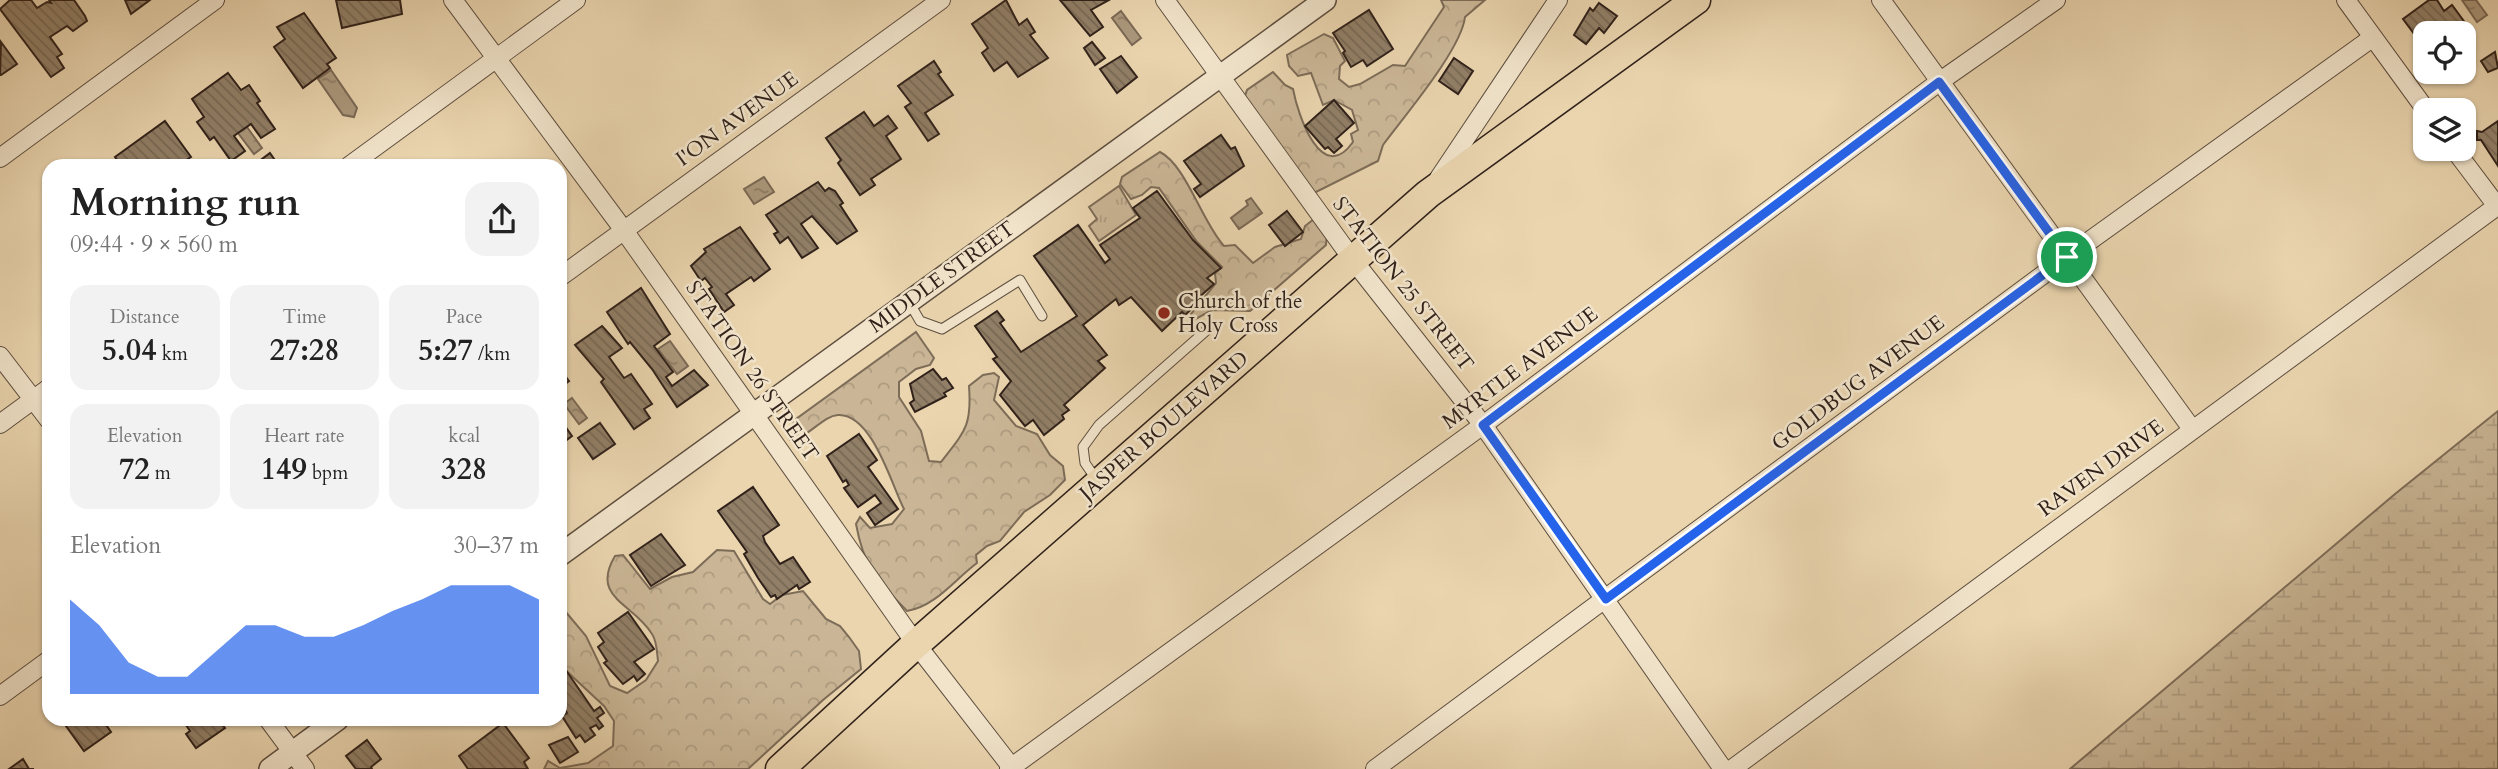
<!DOCTYPE html>
<meta charset="utf-8">
<style>
body{margin:0;font-family:Cardo,serif;background:#f2f2f2;color:#222;height:100vh;display:flex;flex-direction:column;font-size:26px;white-space:nowrap}
*{box-sizing:border-box;margin:0}
p{font-size:23px;color:#767676}
.icon{flex:none;width:38px;height:38px;fill:none;stroke:currentColor;stroke-width:2;stroke-linecap:round;stroke-linejoin:round}
.map{position:relative;flex:1;overflow:hidden}
.drawer{position:absolute;left:42px;top:159px;width:525px;height:567px;display:flex;flex-direction:column;background:#fff;border-radius:21px;box-shadow:0 2px 5px #0004}
.drawer>*{flex:none}
.controls{position:absolute;left:2413px;top:21px;display:grid;gap:14px}
.controls a{display:grid;place-items:center;width:63px;height:63px;border-radius:14px;background:#fff;box-shadow:0 2px 5px #0004;font-size:35px}
.pin{position:absolute;display:grid;place-items:center;width:60px;height:60px;color:#fff;margin:-30px;border:4px solid #fff;border-radius:50%;box-shadow:0 2px 7px #0007}
.round{display:grid;place-items:center;flex:none;width:74px;height:74px;border-radius:21px;background:#f2f2f2}
.summary{display:flex;align-items:center;justify-content:space-between;height:119px;padding:0 28px}
h1{font-size:38px;font-weight:700;line-height:52px}
.figures{display:grid;grid-template-columns:repeat(3,1fr);gap:10px;height:119px;padding:7px 28px}
.figures div{display:grid;align-content:center;border-radius:18px;background:#f2f2f2;text-align:center}
.figures b{font-size:30px;font-weight:700}
.figures small{font-size:19px;font-weight:400}
.figures p{font-size:19px}
.chart{height:196px;padding:14px 28px}
.chart p{display:flex;justify-content:space-between}
.chart svg{width:100%;height:126px;margin-top:7px;fill:#2563eb;opacity:.7}
.map>svg:first-child{display:block}
</style>
<div class="map">
<svg width="2498" height="769" viewBox="0 0 2498 769">
<defs>
<pattern id="forest-crowns" width="20" height="18" patternUnits="userSpaceOnUse" patternTransform="scale(1.75)"><rect width="20" height="18" fill="#cab696"/><path d="M2 6a3 3 0 1 1 6 0M12 15a3 3 0 1 1 6 0" fill="none" stroke="#ae9c81"/></pattern>
<pattern id="wetland-marsh" width="20" height="14" patternUnits="userSpaceOnUse" patternTransform="scale(1.75)"><rect width="20" height="14" fill="#cab696"/><path d="M1 5h8M5 5V1M11 12h8M15 12V8" fill="none" stroke="#ae9c81"/></pattern>
<pattern id="park-tufts" width="24" height="20" patternUnits="userSpaceOnUse" patternTransform="scale(1.75)"><rect width="24" height="20" fill="#cab696"/><path d="M3 7l-1-3M5 7V3M7 7l1-3M15 17l-1-3M17 17v-4M19 17l1-3" fill="none" stroke="#ae9c81"/></pattern>
<pattern id="water-ripples" width="26" height="14" patternUnits="userSpaceOnUse" patternTransform="scale(1.75)"><rect width="26" height="14" fill="#ab987c"/><path d="M2 4q2-2 4 0t4 0M15 11q2-2 4 0t4 0" fill="none" stroke="#8c7c65"/></pattern>
<pattern id="building-back-hatch" width="6" height="6" patternUnits="userSpaceOnUse" patternTransform="scale(1.75)"><rect width="6" height="6" fill="#917f67"/><path d="M-1 5l2 2M0 0l6 6M5-1l2 2" fill="none" stroke="#776854"/></pattern>
</defs>
<rect width="100%" height="100%" fill="#ead5af"/>
<filter id="stains"><feTurbulence type="fractalNoise" baseFrequency=".00286" numOctaves="4"/><feColorMatrix values="0 0 0 0 .2 0 0 0 0 .09 0 0 0 0 .02 0 0 0 .5 -.17"/></filter>
<radialGradient id="worn" r=".72"><stop offset=".6" stop-color="#630" stop-opacity="0"/><stop offset="1" stop-color="#630" stop-opacity=".3"/></radialGradient>
<g fill="url(#forest-crowns)" stroke="#7d6c58" stroke-width="2">
<path d="M1441,0H1485L1465,17C1461,50 1405,115 1383,145L1378,161L1316,192H1309L1245,96L1247,90L1273,72L1285,85L1293,89C1298,116 1322,186 1353,142L1351,134L1358,130L1352,110L1334,100L1323,105L1311,73L1298,76L1289,66L1287,55L1324,34L1333,38L1345,61L1340,66L1339,79L1349,87L1360,84L1393,65L1405,66L1444,7Z"/>
<path d="M1160,152C1186,165 1202,222 1224,246L1235,245L1253,263L1275,247L1301,239L1305,226L1314,219L1327,231L1326,245L1250,311L1212,310L1192,321L1191,314L1216,283L1215,273L1222,267L1197,242L1159,188L1151,187L1142,195L1131,199L1120,184L1122,177Z"/>
<path d="M916,332L934,358L930,365L916,369L899,382V397L921,431L929,461L941,462C965,431 972,426 969,386L983,375L994,373L999,377L994,400L1016,426L1037,434L1050,455L1063,466L1065,480L1050,495L1024,512L1000,541L987,546L976,555L977,563C954,580 936,606 907,611C877,580 864,568 856,524L860,517L870,528L892,524L904,509C892,486 872,413 838,415C822,416 810,437 790,440L788,432L796,419Z"/>
<path d="M717,550L734,551L763,599L770,604L782,595L803,591L826,619L840,626L849,637L859,651L861,669L823,700L748,769H544L548,761L560,768L588,763L613,746L614,721L604,706L560,665V605L586,636L610,686L627,693L646,680L658,661C657,653 657,641 652,634C633,603 590,598 615,556L623,555L650,589L672,577L693,572Z"/>
</g>
<polygon fill="url(#wetland-marsh)" stroke="#7d6c58" stroke-width="2" points="2498,411 2498,769 2070,769 2395,494"/>
<polygon fill="url(#park-tufts)" stroke="#7d6c58" stroke-width="2" points="1119,186 1136,215 1099,241 1089,226 1097,219 1089,207"/>
<g fill="url(#water-ripples)" stroke="#7a6855" stroke-width="2">
<polygon points="2462,0 2476,0 2487,15 2477,22"/>
<polygon points="1121,11 1141,38 1132,45 1112,18"/>
<polygon points="331,70 357,108 354,117 343,115 318,79"/>
<polygon points="247,127 262,148 254,154 238,133"/>
<polygon points="764,177 774,192 754,204 744,189"/>
<polygon points="1251,198 1262,213 1239,229 1231,218 1248,205 1246,201"/>
<polygon points="670,341 688,366 677,374 658,349"/>
<polygon points="572,398 587,418 579,424 564,404"/>
</g>
<g fill="url(#building-back-hatch)" stroke="#30211a" stroke-width="2">
<polygon points="10,0 31,0 37,8 47,2 51,3 49,0 74,0 85,16 87,21 73,31 67,26 50,37 62,54 57,57 64,68 51,77 0,9"/>
<polygon points="125,0 150,0 131,14"/>
<polygon points="336,0 400,0 402,14 342,28"/>
<polygon points="1006,0 1019,25 1027,19 1035,32 1030,35 1048,58 1018,77 1007,62 994,71 982,53 988,48 972,24"/>
<polygon points="1060,0 1109,0 1091,10 1103,27 1090,36"/>
<polygon points="2429,0 2437,0 2444,11 2452,5 2466,24 2453,33 2426,33 2423,46 2403,19"/>
<polygon points="1599,3 1617,16 1604,33 1599,28 1586,44 1574,35 1590,8 1593,11"/>
<polygon points="1369,10 1393,49 1367,66 1363,60 1351,67 1343,53 1345,51 1333,33"/>
<polygon points="304,13 336,58 327,64 330,68 303,88 274,47 285,39 277,27"/>
<polygon points="1,42 17,64 1,75 0,75"/>
<polygon points="1092,42 1105,58 1095,65 1084,48"/>
<polygon points="2495,52 2498,68 2488,72 2481,61"/>
<polygon points="1121,56 1137,77 1117,93 1100,69"/>
<polygon points="1454,58 1473,71 1458,94 1439,81"/>
<polygon points="934,61 941,72 938,74 953,95 925,113 939,134 928,141 905,107 911,103 898,86"/>
<polygon points="228,73 241,90 249,85 260,101 257,103 275,129 261,138 251,124 238,133 234,136 245,151 231,161 214,137 210,140 197,122 204,117 192,99"/>
<polygon points="1334,100 1354,123 1336,139 1342,146 1334,153 1328,147 1325,149 1305,126"/>
<polygon points="864,112 874,126 888,116 897,128 886,136 901,159 871,179 875,185 860,195 838,163 841,160 826,138"/>
<polygon points="165,121 191,157 177,166 121,166 115,157"/>
<polygon points="2498,121 2498,166 2481,140 2477,140 2477,131 2482,132"/>
<polygon points="1221,135 1231,149 1235,147 1244,166 1200,197 1194,189 1201,184 1184,161"/>
<polygon points="270,153 279,166 261,166 258,162"/>
<polygon points="818,182 825,191 829,188 835,191 843,203 840,205 857,231 837,244 812,216 801,224 818,248 802,258 788,237 780,243 774,234 778,232 766,215"/>
<polygon points="1157,191 1193,240 1221,268 1207,278 1214,284 1195,301 1198,303 1185,315 1182,312 1162,331 1131,297 1119,305 1116,299 1083,325 1107,355 1098,361 1105,368 1064,405 1069,410 1062,415 1064,419 1044,435 1033,420 1025,426 1000,395 1011,381 993,359 997,357 975,326 997,311 1004,320 1000,323 1021,352 1077,316 1034,256 1078,225 1105,263 1110,259 1100,245 1140,218 1133,208"/>
<polygon points="1287,211 1303,232 1285,246 1269,225"/>
<polygon points="740,227 770,269 754,281 751,277 726,294 734,305 724,312 709,289 712,287 705,278 701,281 691,266 706,252 704,249"/>
<polygon points="641,288 670,334 654,346 673,372 666,377 672,386 694,370 708,385 677,407 652,369 630,342 628,344 607,312"/>
<polygon points="602,326 622,348 609,357 624,378 631,374 652,404 644,409 650,418 634,429 601,382 604,379 575,345"/>
<polygon points="560,362 563,367 560,369 569,381 560,388"/>
<polygon points="933,369 942,380 946,378 953,388 944,393 946,396 915,412 910,403 914,400 910,384"/>
<polygon points="560,419 572,436 560,445"/>
<polygon points="600,423 615,444 593,459 578,438"/>
<polygon points="859,434 877,460 868,467 898,509 875,525 867,513 881,503 875,495 858,507 844,488 849,485 846,480 843,482 827,456"/>
<polygon points="753,487 779,525 763,536 765,542 780,564 793,557 810,582 799,589 797,585 777,599 775,595 771,597 758,578 744,554 747,552 718,511"/>
<polygon points="661,534 685,565 651,586 630,555"/>
<polygon points="628,612 654,649 634,662 645,674 637,681 634,676 623,684 604,663 607,661 598,647 604,642 598,633"/>
<polygon points="561,663 594,711 600,707 604,713 597,718 603,726 599,729 596,725 590,728 595,735 585,742 580,735 576,738 562,716 567,713 560,702"/>
<polygon points="61,719 102,719 111,732 84,751"/>
<polygon points="182,719 218,719 225,728 196,748 186,734 190,731"/>
<polygon points="503,723 529,758 524,762 528,769 468,769 459,756"/>
<polygon points="568,737 578,752 560,763 549,745"/>
<polygon points="367,740 381,759 371,767 372,769 356,769 346,756"/>
<polygon points="23,759 29,769 34,769 9,769"/>
</g>
<g fill="none" stroke-linecap="round" stroke-linejoin="round">
<g stroke="#5e4e3f" stroke-width="11">
<g id="service">
<polyline points="909,302 920,321 942,329 1020,280 1042,316"/>
<polyline points="1096,479 1085,463 1083,447 1099,425 1208,329"/>
</g>
</g>
<g stroke="#5e4e3f" stroke-width="20">
<g id="minor">
<polyline points="453,0 623,229 916,644 1013,769"/>
<polyline points="1165,0 1353,260 1483,425 1723,769"/>
<polyline points="1881,0 2192,429"/>
<polyline points="2346,0 2426,110"/>
<polyline points="0,158 215,0"/>
<polyline points="349,166 576,0"/>
<polyline points="1439,178 1558,0"/>
<polyline points="560,277 941,0"/>
<polyline points="0,356 49,420"/>
<polyline points="0,424 49,388"/>
<polyline points="0,696 49,660"/>
<polyline points="268,719 305,769"/>
<polyline points="1009,769 1483,425 1939,82 2056,0"/>
<polyline points="1375,769 2067,257 2372,38"/>
<polyline points="1732,769 2497,206 2454,149"/>
</g>
</g>
<g stroke="#5e4e3f" stroke-width="24">
<g id="tertiary">
<polyline points="560,555 1325,0"/>
<polyline points="270,769 338,719"/>
</g>
</g>
<g stroke="#30211a" stroke-width="31">
<polyline id="primary" points="780,769 916,644 1428,194 1696,0"/>
</g>
<use href="#service" stroke="#f1e4cb" stroke-width="9"/>
<use href="#minor" stroke="#f1e4cb" stroke-width="18"/>
<use href="#tertiary" stroke="#f1e4cb" stroke-width="21"/>
<use href="#primary" stroke="#ead5af" stroke-width="28"/>
</g>
<g fill="none" stroke-linecap="round" stroke-linejoin="round">
<g stroke="#fff" stroke-width="14">
<polygon id="route" points="1939,82 2067,257 1606,599 1483,425"/>
</g>
<use href="#route" stroke="#2563eb" stroke-width="9"/>
</g>
<circle fill="#8f2418" stroke="#f1e4cb" stroke-width="2.5" cx="1164" cy="313" r="7"/>
<g text-anchor="middle" dominant-baseline="central" stroke-width="5" stroke-linejoin="round" paint-order="stroke">
<g font-size="21" fill="#30211a" stroke="#f1e4cb">
<text transform="translate(737 119) rotate(-36)">I'ON AVENUE</text>
<text transform="translate(942 277) rotate(-36)">MIDDLE STREET</text>
<text transform="translate(1403 284) rotate(52)">STATION 25 STREET</text>
<text transform="translate(1520 368) rotate(-37)">MYRTLE AVENUE</text>
<text transform="translate(752 371) rotate(55)">STATION 26 STREET</text>
<text transform="translate(1858 383) rotate(-37)">GOLDBUG AVENUE</text>
<text transform="translate(1164 426) rotate(-41)">JASPER BOULEVARD</text>
<text transform="translate(2101 468) rotate(-36)">RAVEN DRIVE</text>
</g>
<g font-size="21" fill="#30211a" stroke="#f1e4cb" text-anchor="start">
<text x="1178" y="301">Church of the<tspan x="1178" dy="24">Holy Cross</tspan></text>
</g>
</g>
<rect width="100%" height="100%" filter="url(#stains)"/>
<rect width="100%" height="100%" fill="url(#worn)"/>
</svg>
<div class="controls">
<a><svg class="icon" aria-label="locate" viewBox="0 0 24 24"><circle cx="12" cy="12" r="6"/><path d="M12 2v4M12 18v4M2 12h4M18 12h4"/></svg></a>
<a><svg class="icon" aria-label="layers" viewBox="0 0 24 24"><path d="M12 4l9 5-9 5-9-5zM3 14l9 5 9-5"/></svg></a>
</div>
<div class="pin" style="left:2067px;top:257px;background:#1e9e55"><svg class="icon" aria-label="arrive" viewBox="0 0 24 24"><path d="M6 21V4h12l-3 4 3 4H6"/></svg></div>
<section class="drawer">
<div class="summary"><div><h1>Morning run</h1><p>09:44 · 9 × 560 m</p></div><a class="round"><svg class="icon" aria-label="share" viewBox="0 0 24 24"><path d="M12 15V3M7 8l5-5 5 5M5 13v7h14v-7"/></svg></a></div>
<div class="figures">
<div><p>Distance</p><b>5.04<small> km</small></b></div>
<div><p>Time</p><b>27:28</b></div>
<div><p>Pace</p><b>5:27<small> /km</small></b></div>
</div>
<div class="figures">
<div><p>Elevation</p><b>72<small> m</small></b></div>
<div><p>Heart rate</p><b>149<small> bpm</small></b></div>
<div><p>kcal</p><b>328</b></div>
</div>
<div class="chart"><p><span>Elevation</span>30–37 m</p>
<svg viewBox="0 0 160 44" preserveAspectRatio="none"><path d="M0 44V11L10 20L20 33L30 38L40 38L50 29L60 20L70 20L80 24L90 24L100 20L110 15L120 11L130 6L140 6L150 6L160 11V44z"/></svg>
</div>
</section>
</div>
